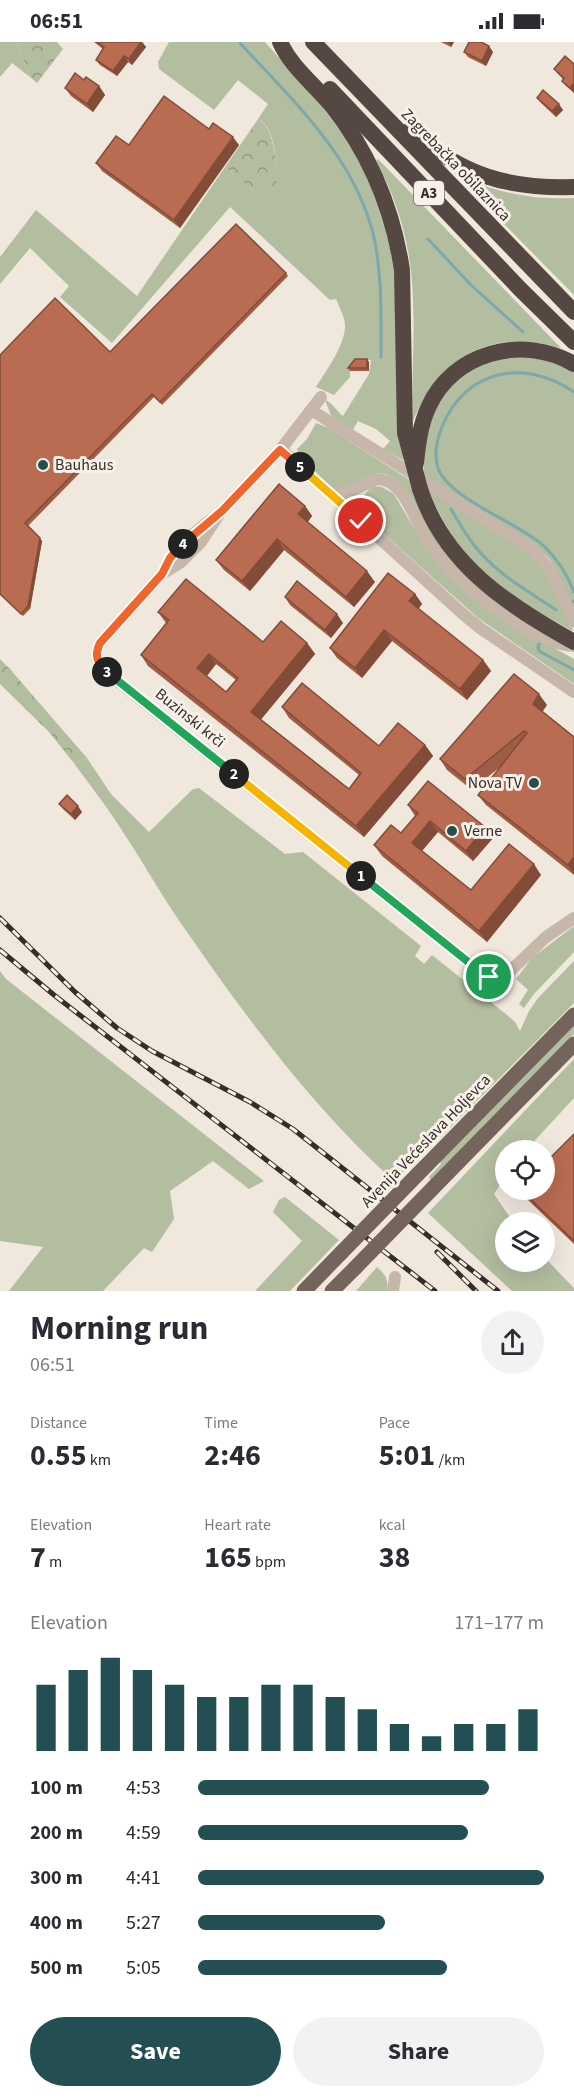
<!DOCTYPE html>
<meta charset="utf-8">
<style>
body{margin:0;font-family:"Source Sans 3",sans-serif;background:#f2f2f3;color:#2b2b33;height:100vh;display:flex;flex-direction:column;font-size:22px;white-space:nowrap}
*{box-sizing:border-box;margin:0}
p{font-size:20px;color:#7c7c81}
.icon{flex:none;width:33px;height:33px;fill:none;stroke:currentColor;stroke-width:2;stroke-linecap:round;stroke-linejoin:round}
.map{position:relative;height:1249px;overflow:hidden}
.drawer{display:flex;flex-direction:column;background:#fff;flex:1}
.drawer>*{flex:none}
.tools{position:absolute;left:495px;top:1098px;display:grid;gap:12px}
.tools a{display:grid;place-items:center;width:60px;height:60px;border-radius:50%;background:#fff;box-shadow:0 6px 24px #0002;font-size:30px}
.pin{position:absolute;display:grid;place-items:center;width:51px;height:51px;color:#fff;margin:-26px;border:3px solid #fff;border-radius:50%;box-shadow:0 2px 6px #0007}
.km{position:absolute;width:30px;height:30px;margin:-15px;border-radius:50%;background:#222;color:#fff;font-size:16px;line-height:30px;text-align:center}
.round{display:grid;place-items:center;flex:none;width:63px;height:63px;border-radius:32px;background:#f2f2f3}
.head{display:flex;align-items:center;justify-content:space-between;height:102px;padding:0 30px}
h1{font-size:33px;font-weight:700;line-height:45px}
.stats{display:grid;grid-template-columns:repeat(3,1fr);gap:9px;height:102px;padding:6px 30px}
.stats div{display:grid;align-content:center}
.stats b{font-size:30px;font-weight:700}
.stats small{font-size:16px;font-weight:400}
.stats p{font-size:16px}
.chart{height:168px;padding:12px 30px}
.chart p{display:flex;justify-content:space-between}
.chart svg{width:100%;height:108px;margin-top:6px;stroke:#234e52;stroke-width:6}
.primary-button{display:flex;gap:12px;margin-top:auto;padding:12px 30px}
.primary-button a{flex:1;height:69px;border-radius:36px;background:#234e52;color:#fff;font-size:24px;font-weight:700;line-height:69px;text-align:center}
.primary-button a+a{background:#f2f2f3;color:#2b2b33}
ul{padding:0 30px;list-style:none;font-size:20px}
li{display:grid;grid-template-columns:96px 72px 1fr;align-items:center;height:45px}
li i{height:15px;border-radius:8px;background:#234e52}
.status{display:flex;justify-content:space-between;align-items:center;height:42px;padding:0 30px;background:#fff;direction:ltr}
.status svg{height:16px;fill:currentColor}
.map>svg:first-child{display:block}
</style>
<div class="status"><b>06:51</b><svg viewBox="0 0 49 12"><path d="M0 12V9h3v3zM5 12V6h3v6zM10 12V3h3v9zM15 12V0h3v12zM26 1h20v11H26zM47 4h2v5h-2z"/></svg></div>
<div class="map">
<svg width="574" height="1249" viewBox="0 0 574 1249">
<defs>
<pattern id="forest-crowns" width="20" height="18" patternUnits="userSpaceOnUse" patternTransform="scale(1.5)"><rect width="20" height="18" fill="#b3bd9f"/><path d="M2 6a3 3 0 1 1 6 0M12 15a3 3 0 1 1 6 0" fill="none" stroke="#929a82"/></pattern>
</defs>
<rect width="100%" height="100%" fill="#f0e7dd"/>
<g fill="#b3bd9f">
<polygon points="0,0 16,0 30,35 12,21 0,35"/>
<path d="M169,0H265L320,62L353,106L377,152L397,236L405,419L383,407L390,399L376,387L358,379L353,388L332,376L325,358C333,361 336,369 343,374L369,332L371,318L355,319L350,327V335L334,353L316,345C326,329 345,303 345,284C345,275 339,265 336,257L330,258L230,165L112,301L60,255L69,244L30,206L0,242V215L36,168L137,254L225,125L256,152L276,143C276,124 277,86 258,77L268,62L238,38L214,68L159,27L158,20Z"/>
<path d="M378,117L561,306C491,287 441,312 413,379C411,339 415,299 413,259C412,210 400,162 376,119Z"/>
<path d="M454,131C492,150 531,158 574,156V253Z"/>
<polygon points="532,312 574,328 574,569 551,519 538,505 424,433 422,397 448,342 486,318"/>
<path d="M316,381L329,386L411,439L476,543L469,540L434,500L399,440C370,416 360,450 337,447C329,446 321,435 315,429C307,422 299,417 297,407L307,397Z"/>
<path d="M374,444L382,445L394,452L422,500L506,579L574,617V642L478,576L366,476C360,463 361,451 374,444Z"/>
<path d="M429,449L526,508L547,532L573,588L572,589C505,551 460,524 429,449Z"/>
<path d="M87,716L111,752L149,790L193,747L199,746L285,812L303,810L421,904L415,914L424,922L432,913L507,973L515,980L520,989L529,969L539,955L574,919V961L446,1090L394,1139C314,1067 248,978 187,890C164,858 145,823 123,790C108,766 90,743 73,720L77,721Z"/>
<polygon points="574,884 574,910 534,952 524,966 519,962 528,948 516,937 532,916"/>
<polygon points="0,929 6,937 43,966 264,1139 249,1147 213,1119 170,1149 174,1177 152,1210 144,1206 103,1249 9,1249 43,1205 0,1199"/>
<polygon points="574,983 574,992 431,1140 429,1135 441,1122 440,1119"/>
<polygon points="574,1017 574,1056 526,1108 506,1108 505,1135 494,1152 513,1180 506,1180 506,1220 544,1220 545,1216 574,1246 574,1249 512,1249 428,1171"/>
<polygon points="285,1155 339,1198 290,1249 255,1249 302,1199 273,1170 279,1158"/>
<path d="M377,1225C385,1232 389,1238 387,1249H356Z"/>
</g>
<g fill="url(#forest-crowns)">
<polygon points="16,0 57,0 63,7 37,41 30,35"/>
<path d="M258,77C276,86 276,125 277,143L256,152L225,125Z"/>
<polygon points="0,617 9,626 87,716 77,721 73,720 49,690 0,642"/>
</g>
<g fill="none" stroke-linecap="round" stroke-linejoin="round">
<g stroke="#7fa8aa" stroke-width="3">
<path d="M240,1C294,60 358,118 375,200C382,237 381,276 381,315"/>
<polyline points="428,197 471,243 523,290"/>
<path d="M574,350C525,316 465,327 442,385C437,397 434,413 438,426C449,457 519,481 544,504C557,517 568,534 574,550"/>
<path d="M451,467C458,479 465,492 474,503C496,532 527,548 556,568"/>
<polyline points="572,560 574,559"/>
<polyline points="540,601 538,604 539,609 574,628"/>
</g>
<g stroke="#c6b7aa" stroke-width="12">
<path d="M321,355L281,407L220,471L201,500L180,521L162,532L100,601C94,612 96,620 105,629L482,931L496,936L506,933L546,895L574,876"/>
<polyline points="311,368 532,507 551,529 574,580"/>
<polyline points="281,407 463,572 480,586 574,650"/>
<path d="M330,451L345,452L376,437C384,437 391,440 397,446C413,462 418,488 432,506C459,542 528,601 574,604"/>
<path d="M162,532C173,507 195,489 217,473"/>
<polyline points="393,1249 395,1235"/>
</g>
<g stroke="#75645c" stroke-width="15">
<polyline points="418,1132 574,973"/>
<polyline points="433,1146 574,1002"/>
<polyline points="304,1249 341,1211"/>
<polyline points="332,1249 355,1226"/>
</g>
<g stroke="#554741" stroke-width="16">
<path d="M280,0C291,25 315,43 332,64C370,112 393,168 402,228L405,391L415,428"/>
<polyline points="313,0 574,270"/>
<polyline points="330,47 521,248 574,300"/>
<path d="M410,88C462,133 506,147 574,145"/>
<path d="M416,421C418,402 420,384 428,366C452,310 523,292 574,322"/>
<path d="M420,447C445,523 508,563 574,600"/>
</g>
<g stroke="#352d29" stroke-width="5">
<g id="rail">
<polyline points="0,876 75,950 117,986 152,1009 250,1060 293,1087 498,1249"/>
<polyline points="0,908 54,953 435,1249"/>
<polyline points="437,1210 476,1249"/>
</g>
</g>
<use href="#rail" stroke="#f8f1e9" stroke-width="3" stroke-dasharray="9" stroke-linecap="butt"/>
<g stroke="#75645c" stroke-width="15">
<polyline points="341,1211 418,1132"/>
<polyline points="355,1226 433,1146"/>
</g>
<polyline stroke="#554741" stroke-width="16" points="415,428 420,447"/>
</g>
<g fill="#9f5d46" fill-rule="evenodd">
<polygon points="94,0 142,0 146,5 132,23 128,20 117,34 100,23 96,18 103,7"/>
<polygon points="441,0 454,0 451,5"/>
<polygon points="464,10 493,10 486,24 468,15"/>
<polygon points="574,22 574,51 566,44 562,39 563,37 558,32 554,27"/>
<polygon points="84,38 99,44 105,53 93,70 71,54 65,46"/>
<polygon points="537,56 563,68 556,75 541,61"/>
<polygon points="209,87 239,103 180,186 102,129 96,121 129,103"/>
<polygon points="286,231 288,234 162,363 154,355 28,484 42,499 30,567 23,574 0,552 0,313 110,310"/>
<polygon points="369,320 369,329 350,329 348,326"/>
<polygon points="305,464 312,474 308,480 375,540 354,565 284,508 250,549 224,528 216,518"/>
<polygon points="415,552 422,562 418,567 483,618 491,629 467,658 392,599 362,636 337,616 330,606"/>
<polygon points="285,555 343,581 331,596 290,563"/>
<path d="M158,570L263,600L307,601L315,612L261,677L349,747L359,733L289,676L282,665L379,704L425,703L433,714L364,795L148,624L141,613L166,581ZM216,622L236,638L226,650L207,634Z"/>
<polygon points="547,663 542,670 574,695 574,833 486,763 478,753 500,725 472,748 447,728 440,717"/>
<polygon points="59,762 82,770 75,778 63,767"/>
<polygon points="408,763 485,785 493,796 473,819 438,790 422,809 471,848 541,833 487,900 382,814 374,803 401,791 415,774"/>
<polygon points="574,1092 574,1202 528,1158 520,1148"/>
</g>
<g fill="#824c39">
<polygon points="141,0 142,0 146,5 132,23 129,17"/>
<polygon points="448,0 454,0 451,5"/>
<polygon points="489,4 493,10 486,24 482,19"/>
<polygon points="124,14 128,20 117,34 113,29"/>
<polygon points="574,41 574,51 570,46"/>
<polygon points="99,44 105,53 93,70 87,62"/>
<polygon points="559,62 563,68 556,75 552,69"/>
<polygon points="233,95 239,103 180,186 174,178"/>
<polygon points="367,317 369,320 369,329 367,326"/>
<polygon points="305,464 312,474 305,482 298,472"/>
<polygon points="40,496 42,499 30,567 28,564"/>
<polygon points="277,497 284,508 250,549 242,539"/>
<polygon points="367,529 375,540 354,565 346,555"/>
<polygon points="415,552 422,562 416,570 409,559"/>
<polygon points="337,572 343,581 331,596 325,588"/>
<polygon points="384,588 392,599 362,636 355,626"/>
<polygon points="307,601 315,612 259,680 251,670"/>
<polygon points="209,612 216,622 204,637 197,626"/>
<polygon points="483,618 491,629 467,658 460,647"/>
<polygon points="539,652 547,663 540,673 533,662"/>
<polygon points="425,703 433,714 364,795 356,784"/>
<polygon points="78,764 82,770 75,778 71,772"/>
<polygon points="430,779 438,790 420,811 412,801"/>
<polygon points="485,785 493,796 473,819 466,809"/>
<polygon points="574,815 574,832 568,823"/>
<polygon points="534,822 541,833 487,900 479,889"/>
</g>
<g fill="#b96c51" stroke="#824c39" stroke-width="1.5" fill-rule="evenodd">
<polygon points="97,0 141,0 129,17 124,14 113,29 96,18 104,5"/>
<polygon points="469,0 481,0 489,4 482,19 464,10"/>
<polygon points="565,14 574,22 574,41 570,46 562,39 564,36 554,27"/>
<polygon points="75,31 84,38 86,35 99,44 87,62 65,46"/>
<polygon points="543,48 559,62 552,69 537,56"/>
<polygon points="164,54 209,87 213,81 233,95 174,178 96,121 116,94 129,103"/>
<polygon points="236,182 286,231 160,360 152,352 25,481 40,496 28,564 21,572 0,552 0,313 55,256 110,310"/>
<polygon points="355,317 367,317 367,326 348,326"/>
<polygon points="279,442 305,464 298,472 367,529 346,555 277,497 242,539 216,518"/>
<polygon points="388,531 415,552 409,559 483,618 460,647 384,588 355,626 330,606"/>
<path d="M186,537L263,600L281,579L307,601L251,670L349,747L361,731L282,665L302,641L379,704L398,681L425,703L356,784L141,613L169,578L158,570ZM209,612L238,636L226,650L197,626Z"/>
<polygon points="297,539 337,572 325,588 285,555"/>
<polygon points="514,632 539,652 533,662 574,695 574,815 568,823 478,753 527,691 524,689 465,737 440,717"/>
<polygon points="428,739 485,785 466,809 430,779 412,801 471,848 509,802 534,822 479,889 374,803 391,783 401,791 418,771 408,763"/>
<polygon points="67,753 78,764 71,772 59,762"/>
<polygon points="574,1092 574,1199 521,1148 544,1148 544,1122"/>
</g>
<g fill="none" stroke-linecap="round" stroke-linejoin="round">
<g stroke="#fff" stroke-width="12">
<polyline id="split-1" points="361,834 482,931 489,935"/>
</g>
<g stroke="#fff" stroke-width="12">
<polyline id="split-2" points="234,732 361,834"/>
</g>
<g stroke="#fff" stroke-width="12">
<polyline id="split-3" points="107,630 234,732"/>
</g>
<g stroke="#fff" stroke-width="12">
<path id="split-4" d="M107,630C97,621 94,613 100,601L162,532L170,516L183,502"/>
</g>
<g stroke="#fff" stroke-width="12">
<polyline id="split-5" points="183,502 222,469 280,408 300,425"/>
</g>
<g stroke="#fff" stroke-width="12">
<polyline id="split-6" points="300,425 361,479"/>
</g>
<use href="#split-1" stroke="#22a559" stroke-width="8"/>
<use href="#split-2" stroke="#f5b400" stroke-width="8"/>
<use href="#split-3" stroke="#22a559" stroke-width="8"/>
<use href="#split-4" stroke="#f0652b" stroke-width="8"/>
<use href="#split-5" stroke="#f0652b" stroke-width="8"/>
<use href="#split-6" stroke="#f5b400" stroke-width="8"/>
</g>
<g fill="#234e52" stroke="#f8f1e9" stroke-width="2">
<circle cx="43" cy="423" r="6"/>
<circle cx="534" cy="741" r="6"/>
<circle cx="452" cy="789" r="6"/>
</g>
<g text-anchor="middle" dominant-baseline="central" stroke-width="6" stroke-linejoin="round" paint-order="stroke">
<rect fill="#f8f1e9" stroke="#706863" stroke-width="1.5" x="414" y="139" width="30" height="24" rx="4.5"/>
<g font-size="15" font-weight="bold" fill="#352d29">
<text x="429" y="151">A3</text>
</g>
<g font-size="16" fill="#352d29" stroke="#f8f1e9">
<text transform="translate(456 123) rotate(46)">Zagrebačka obilaznica</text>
<text transform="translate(190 676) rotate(39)">Buzinski krči</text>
<text transform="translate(426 1099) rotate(-46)">Avenija Većeslava Holjevca</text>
</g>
<g font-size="16" fill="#352d29" stroke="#f8f1e9" text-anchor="start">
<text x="55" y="423">Bauhaus</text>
<text x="522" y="741" text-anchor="end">Nova TV</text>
<text x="464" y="789">Verne</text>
</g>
</g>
</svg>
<div class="tools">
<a><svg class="icon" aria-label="locate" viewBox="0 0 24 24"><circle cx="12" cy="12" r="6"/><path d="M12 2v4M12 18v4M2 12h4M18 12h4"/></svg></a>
<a><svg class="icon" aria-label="layers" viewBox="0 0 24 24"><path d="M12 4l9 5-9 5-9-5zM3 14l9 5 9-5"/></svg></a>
</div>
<div class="pin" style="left:489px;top:935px;background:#1e9e55"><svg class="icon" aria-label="arrive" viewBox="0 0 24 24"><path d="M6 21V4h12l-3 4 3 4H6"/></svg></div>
<div class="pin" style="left:361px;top:479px;background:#d93025"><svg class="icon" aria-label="check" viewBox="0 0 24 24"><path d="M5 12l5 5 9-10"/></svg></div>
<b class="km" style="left:361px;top:834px">1</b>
<b class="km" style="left:234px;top:732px">2</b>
<b class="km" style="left:107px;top:630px">3</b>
<b class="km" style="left:183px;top:502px">4</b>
<b class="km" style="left:300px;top:425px">5</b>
</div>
<section class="drawer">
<div class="head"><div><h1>Morning run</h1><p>06:51</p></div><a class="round"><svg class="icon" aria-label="share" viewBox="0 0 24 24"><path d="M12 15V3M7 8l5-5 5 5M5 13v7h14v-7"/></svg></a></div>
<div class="stats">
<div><p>Distance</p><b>0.55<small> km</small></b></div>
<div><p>Time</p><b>2:46</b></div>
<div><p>Pace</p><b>5:01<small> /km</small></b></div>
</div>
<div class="stats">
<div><p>Elevation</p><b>7<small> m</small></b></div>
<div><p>Heart rate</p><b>165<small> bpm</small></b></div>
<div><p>kcal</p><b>38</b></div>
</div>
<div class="chart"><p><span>Elevation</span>171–177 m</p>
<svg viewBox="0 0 160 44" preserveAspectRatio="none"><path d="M5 44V17M15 44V11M25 44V6M35 44V11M45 44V17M55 44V22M65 44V22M75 44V17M85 44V17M95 44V22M105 44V27M115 44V33M125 44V38M135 44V33M145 44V33M155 44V27"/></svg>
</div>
<ul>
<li><b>100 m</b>4:53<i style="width:84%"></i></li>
<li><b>200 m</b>4:59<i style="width:78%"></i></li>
<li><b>300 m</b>4:41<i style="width:100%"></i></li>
<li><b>400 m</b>5:27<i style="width:54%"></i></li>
<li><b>500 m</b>5:05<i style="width:72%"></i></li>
</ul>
<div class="primary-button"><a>Save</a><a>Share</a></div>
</section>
